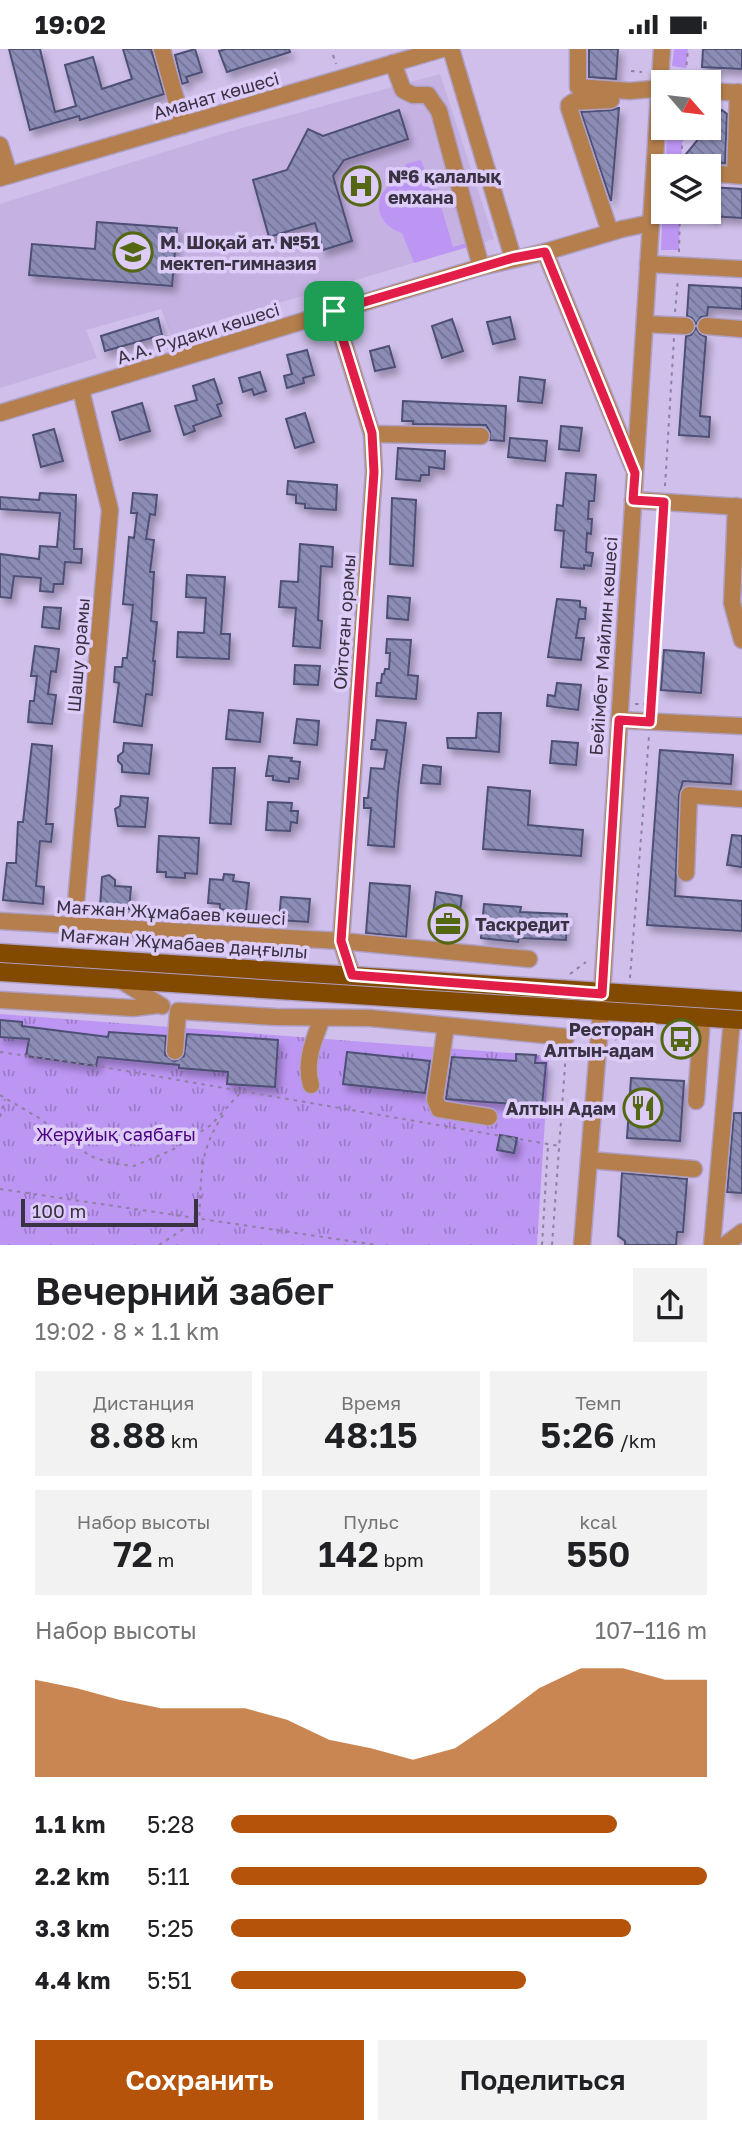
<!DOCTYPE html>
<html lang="ru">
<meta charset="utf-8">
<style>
body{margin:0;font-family:"Golos Text",sans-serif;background:#f2f2f2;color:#202124;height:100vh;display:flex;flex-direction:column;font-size:26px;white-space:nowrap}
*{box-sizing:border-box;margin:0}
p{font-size:23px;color:#757577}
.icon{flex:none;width:38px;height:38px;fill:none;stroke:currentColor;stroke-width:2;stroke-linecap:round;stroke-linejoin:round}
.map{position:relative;height:1196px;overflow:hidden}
.panel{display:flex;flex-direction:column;background:#fff;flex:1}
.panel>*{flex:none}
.needle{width:46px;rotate:118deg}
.buttons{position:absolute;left:651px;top:21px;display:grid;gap:14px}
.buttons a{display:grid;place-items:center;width:70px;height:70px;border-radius:0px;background:#fff;box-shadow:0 2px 5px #0004;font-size:35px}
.scale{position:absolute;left:21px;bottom:18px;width:177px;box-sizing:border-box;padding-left:7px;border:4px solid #383243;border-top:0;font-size:19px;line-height:24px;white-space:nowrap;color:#383243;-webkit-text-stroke:5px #dcccf7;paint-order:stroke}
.pin{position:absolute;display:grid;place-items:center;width:60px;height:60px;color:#fff;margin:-30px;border-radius:14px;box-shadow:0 4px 10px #0006}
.round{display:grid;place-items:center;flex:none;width:74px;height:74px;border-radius:0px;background:#f2f2f2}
.overview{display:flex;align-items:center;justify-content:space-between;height:119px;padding:0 35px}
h1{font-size:38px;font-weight:600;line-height:52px}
.figures{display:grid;grid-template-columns:repeat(3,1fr);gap:10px;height:119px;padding:7px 35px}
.figures div{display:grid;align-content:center;border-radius:0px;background:#f2f2f2;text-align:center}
.figures b{font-size:35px;font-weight:600}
.figures small{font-size:19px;font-weight:400}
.figures p{font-size:19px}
.chart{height:196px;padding:14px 35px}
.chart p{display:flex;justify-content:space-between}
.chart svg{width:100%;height:126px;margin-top:7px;fill:#b45309;opacity:.7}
.button{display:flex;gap:14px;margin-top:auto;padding:14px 35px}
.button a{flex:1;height:80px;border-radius:0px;background:#b45309;color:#fff;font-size:28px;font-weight:600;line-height:80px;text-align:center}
.button a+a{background:#f2f2f2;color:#202124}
ul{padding:0 35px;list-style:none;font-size:23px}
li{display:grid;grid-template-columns:112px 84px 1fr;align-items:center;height:52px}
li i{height:18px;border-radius:9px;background:#b45309}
.status{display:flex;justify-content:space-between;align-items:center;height:49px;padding:0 35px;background:#fff;direction:ltr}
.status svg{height:19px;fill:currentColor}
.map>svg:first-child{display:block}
</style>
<div class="status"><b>19:02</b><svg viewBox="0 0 49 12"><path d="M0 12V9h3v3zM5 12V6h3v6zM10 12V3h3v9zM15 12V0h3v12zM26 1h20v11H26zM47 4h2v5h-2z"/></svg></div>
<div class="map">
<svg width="742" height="1196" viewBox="0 0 742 1196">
<defs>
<pattern id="park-tufts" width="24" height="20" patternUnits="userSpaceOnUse" patternTransform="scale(1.75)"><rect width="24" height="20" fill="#bd96f4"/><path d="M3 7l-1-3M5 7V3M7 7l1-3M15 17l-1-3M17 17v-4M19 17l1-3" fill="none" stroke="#9b7bc7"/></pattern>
<pattern id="building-back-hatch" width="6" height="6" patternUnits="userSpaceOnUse" patternTransform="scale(1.75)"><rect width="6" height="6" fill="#8b8db6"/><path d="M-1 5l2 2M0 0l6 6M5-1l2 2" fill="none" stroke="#737496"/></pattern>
<filter id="shadow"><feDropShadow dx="4" dy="6" stdDeviation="3.5" flood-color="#0004"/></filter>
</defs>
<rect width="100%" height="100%" fill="#cfbfea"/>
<polygon fill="#c5b2e3" points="440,25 494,190 171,286 161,260 86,281 97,309 0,339 0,155 228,83"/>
<g fill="#bd96f4">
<polygon points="674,0 688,0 686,19 672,17"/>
<polygon points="667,79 683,79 681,116 666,109"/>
<path d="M421,111L427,127L432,126L453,198L467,194L468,198L414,214L402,184C385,179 373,163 382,145C386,137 393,136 398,130C402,126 404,119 406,115Z"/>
<polygon points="663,151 663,163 680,163 679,201 661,201"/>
</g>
<polygon fill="url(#park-tufts)" points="0,965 549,1007 537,1196 0,1196"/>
<g fill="url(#building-back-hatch)" stroke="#4e4f75" stroke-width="2" filter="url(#shadow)">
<polygon points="9,0 40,0 55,63 76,57 65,16 93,8 102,40 132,30 123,0 151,0 164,45 80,71 79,67 30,81"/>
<polygon points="195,0 202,23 186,28 188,33 182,35 175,6"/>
<polygon points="226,0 289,0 290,3 227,23 219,2"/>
<polygon points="589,0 618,0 616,30 589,28"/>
<polygon points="703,0 742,0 742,20 702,18"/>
<polygon points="618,59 619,59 611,152 581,63 612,61"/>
<polygon points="399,61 408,90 344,111 333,127 352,192 323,201 315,174 269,188 253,131 287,121 308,80 323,87"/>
<polygon points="722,61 727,65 725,114 696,113 686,105"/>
<polygon points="709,138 742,140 742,169 709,167"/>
<polygon points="97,173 177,179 172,237 29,226 32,195 95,200"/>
<polygon points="689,236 742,239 742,260 708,258 707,267 701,268 696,275 692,269 687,267"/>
<polygon points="510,268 515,290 493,295 487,273"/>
<polygon points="158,269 162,286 105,302 101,287"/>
<polygon points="452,270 463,302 442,309 432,277"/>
<polygon points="696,279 700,285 706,288 700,367 710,368 709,388 679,386 686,287 691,286"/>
<polygon points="389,297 395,318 375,322 370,302"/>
<polygon points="307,301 314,326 303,329 304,334 287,339 284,327 292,325 287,306"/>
<polygon points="260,323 266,342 254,346 252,340 243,343 239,329"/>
<polygon points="520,328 545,331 542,354 518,352"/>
<polygon points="214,330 222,354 217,356 221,367 193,377 195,382 184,386 175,357 197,351 193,337"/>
<polygon points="403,352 506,357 504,392 490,391 490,383 486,376 413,375 413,372 402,372"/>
<polygon points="142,354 150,382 120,391 112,363"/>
<polygon points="305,364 314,393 295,399 286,370"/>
<polygon points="561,377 582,379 579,402 559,400"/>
<polygon points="54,380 63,412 41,418 33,386"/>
<polygon points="510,389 547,392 545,412 508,408"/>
<polygon points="398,399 445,402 444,420 429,418 429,426 421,426 420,432 396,430"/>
<polygon points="566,424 596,426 594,452 589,452 588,470 592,470 591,485 587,484 586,503 593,504 591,517 584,516 584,520 561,518 564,482 555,481 557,456 563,457"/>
<polygon points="288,432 337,436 336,461 305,459 305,455 296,454 296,446 287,445"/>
<polygon points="40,444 76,446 74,500 82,500 81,514 65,513 63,535 54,535 53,543 40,542 41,529 14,527 11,549 0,548 0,505 39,510 40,497 57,498 60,464 0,460 0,448 39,451"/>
<polygon points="133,444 157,446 155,466 150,465 146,490 154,491 150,523 154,523 151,572 157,573 153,612 155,612 152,646 146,645 142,677 114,673 119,634 114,633 115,618 122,618 123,609 127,609 133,556 123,555 129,488 134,489 137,464 131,464"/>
<polygon points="392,449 416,451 413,517 390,515"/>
<polygon points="300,495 333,498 332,518 321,517 318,571 322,572 320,599 293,597 296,559 279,558 281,532 298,533"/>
<polygon points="187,526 225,528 221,585 230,585 229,610 177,608 178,583 204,584 206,549 186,548"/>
<polygon points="388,547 410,549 408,571 387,569"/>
<polygon points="557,550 580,552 580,558 586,559 585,570 579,570 576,589 584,589 581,611 548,608"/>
<polygon points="44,558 61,559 59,580 42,578"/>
<polygon points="387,590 411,591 408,626 418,627 416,650 376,647 377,634 381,634 382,625 384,625 385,620 389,620 390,604 386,604"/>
<polygon points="35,597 59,600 56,623 51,622 48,645 56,646 52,675 28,673 30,652 34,652 37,627 31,627"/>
<polygon points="664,601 704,604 701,644 661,641"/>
<polygon points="295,616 320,617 318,636 294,635"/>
<polygon points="557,634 581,636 578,661 547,657 548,646 555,647"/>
<polygon points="229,661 263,664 260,693 226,690"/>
<polygon points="478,664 501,664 499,703 448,699 447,689 476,689"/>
<polygon points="297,670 319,672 317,696 294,694"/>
<polygon points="377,671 406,674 398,741 394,798 368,796 371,759 364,759 364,749 368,749 371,719 384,720 387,701 371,700 372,691 375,691"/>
<polygon points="552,692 578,694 576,716 550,714"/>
<polygon points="124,694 152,696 149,725 122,723 122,716 118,712 118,707 123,703"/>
<polygon points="32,695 52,697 46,775 53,775 51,793 40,792 36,837 44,838 43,855 3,851 7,814 16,814 18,773 23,773"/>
<polygon points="660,701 733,706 731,735 683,732 679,746 675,847 742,852 742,882 647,876"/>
<polygon points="269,707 292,709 291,712 300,713 298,730 289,729 289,733 273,731 273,727 266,727"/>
<polygon points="423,716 441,718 440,735 421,734"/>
<polygon points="213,719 235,719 231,775 210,774"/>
<polygon points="488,738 530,742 528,776 583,781 581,807 483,800"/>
<polygon points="121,747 148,749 145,778 118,777 115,760 120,757"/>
<polygon points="268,753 292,754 291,762 298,762 297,774 291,773 290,782 266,781"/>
<polygon points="732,786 742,787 742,818 727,816"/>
<polygon points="159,787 199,789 197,825 185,824 185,829 166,828 166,823 157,823"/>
<polygon points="224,825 234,826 233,832 249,834 246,863 220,860 220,855 208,854 210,830 223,831"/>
<polygon points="109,826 115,831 115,837 131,838 129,860 100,858 102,828"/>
<polygon points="370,834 410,837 406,888 366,884"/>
<polygon points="436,843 462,847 457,884 441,882 443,873 438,873 439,866 433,865"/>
<polygon points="281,848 310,850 308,873 279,871"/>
<polygon points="484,855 521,858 520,863 567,865 566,891 519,889 518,893 481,889"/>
<polygon points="0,971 22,973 22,977 108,988 109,983 166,987 165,1006 175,1012 184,1007 187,985 278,991 275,1038 227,1035 228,1023 179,1019 179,1016 98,1008 96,1017 26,1007 29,990 0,988"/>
<polygon points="347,1003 430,1012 425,1044 343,1035"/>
<polygon points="516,1005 536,1006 535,1014 546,1014 542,1057 446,1050 452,1008 516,1012"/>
<polygon points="631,1029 684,1032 680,1092 627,1089"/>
<polygon points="734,1064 742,1064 742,1144 727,1143"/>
<polygon points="500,1086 517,1089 514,1104 497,1101"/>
<polygon points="622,1124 687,1130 683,1183 677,1183 676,1196 625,1196 625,1192 618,1187"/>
</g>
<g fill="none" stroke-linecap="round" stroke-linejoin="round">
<g stroke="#aea0c5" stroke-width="19">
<g id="minor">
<polyline points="162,0 183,76"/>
<polyline points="451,0 513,209"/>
<polyline points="578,0 578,38 630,42 663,39"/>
<polyline points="393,14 403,41 413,46 428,46 439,62 481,218"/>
<polyline points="709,42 742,44"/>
<polyline points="0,96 9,126"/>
<polyline points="709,124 742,127"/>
<polyline points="735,126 738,43"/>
<polyline points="0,129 442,0"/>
<polyline points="610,183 569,59 569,56 573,53 611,51"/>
<polyline points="545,203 633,418"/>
<polyline points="648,215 742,220"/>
<polyline points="334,262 372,385 374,423 341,892 352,926"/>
<polyline points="645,275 686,277"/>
<polyline points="706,277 742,280"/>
<polyline points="0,364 481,218 545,203 622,180 651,174"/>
<polyline points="372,385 481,387"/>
<polyline points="633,451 742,458"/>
<polyline points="736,457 732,554 742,591"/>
<polyline points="619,671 742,677"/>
<polyline points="686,824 689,746 742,750"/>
<polyline points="0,872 341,892 529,910"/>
<polyline points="74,877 110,461 81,341"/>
<polyline points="120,931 162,957"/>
<polyline points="602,945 662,0"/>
<polyline points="0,951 133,959 158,956"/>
<polyline points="446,977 435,1050 439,1060 489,1068"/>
<polyline points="175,1002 178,962 276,968 370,969 566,988"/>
<path d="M311,1036C304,1013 314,991 322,969"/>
<polyline points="696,1052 702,969"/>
<polyline points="589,1111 694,1120"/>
<polyline points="582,1196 601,963"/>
<polyline points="712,1196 732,970"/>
<polyline points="725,1196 742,1183"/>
</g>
</g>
<g stroke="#aea0c5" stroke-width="21">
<g id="major">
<polyline points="0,904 742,952"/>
<polyline points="0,923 742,971"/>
</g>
</g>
<g stroke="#8d81a1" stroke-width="2" stroke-dasharray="3.5 5" stroke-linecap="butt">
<polyline points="333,6 336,15"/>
<polyline points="631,22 642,23"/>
<polyline points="673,24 685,25"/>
<polyline points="268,26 270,35"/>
<polyline points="685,33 688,0"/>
<polyline points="231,37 233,46"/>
<polyline points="206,44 208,53"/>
<polyline points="681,117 683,79"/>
<polyline points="679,203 680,163"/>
<polyline points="675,263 678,230"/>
<polyline points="665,437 674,289"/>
<polyline points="635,655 651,655"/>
<polyline points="652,657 663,467"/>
<polyline points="570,925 586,913"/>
<polyline points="630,929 649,687"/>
<polyline points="615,991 626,982"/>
<polyline points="0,1003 103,1018 559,1097"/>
<polyline points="0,1046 39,1069 90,1107 111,1114 134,1117 172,1101 211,1076 240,1044"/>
<polyline points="0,1068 5,1050"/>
<polyline points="0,1140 377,1196"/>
<path d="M159,1196L199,1170C202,1127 198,1103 223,1066"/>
<polyline points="542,1196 548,1096"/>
<polyline points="552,1196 566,1003"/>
</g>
<use href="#minor" stroke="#b47e4d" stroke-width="16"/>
<use href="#major" stroke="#824900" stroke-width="18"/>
</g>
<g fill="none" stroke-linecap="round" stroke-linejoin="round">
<g stroke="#fff" stroke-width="14">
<polygon id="route" points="545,203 635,424 633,451 664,453 650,673 619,671 602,945 352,926 341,892 374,423 372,384 334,262 513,209"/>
</g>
<use href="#route" stroke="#e11d48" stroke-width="9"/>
</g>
<defs>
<g id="hospital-ring" transform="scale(2.0125)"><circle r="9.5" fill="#dcccf7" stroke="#546712" stroke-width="1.5"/><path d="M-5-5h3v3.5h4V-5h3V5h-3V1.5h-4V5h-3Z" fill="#546712"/></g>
<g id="school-ring" transform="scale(2.0125)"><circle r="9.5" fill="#dcccf7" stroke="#546712" stroke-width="1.5"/><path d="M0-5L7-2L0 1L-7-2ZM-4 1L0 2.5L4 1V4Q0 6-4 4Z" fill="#546712"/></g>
<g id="office-ring" transform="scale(2.0125)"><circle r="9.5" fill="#dcccf7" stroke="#546712" stroke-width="1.5"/><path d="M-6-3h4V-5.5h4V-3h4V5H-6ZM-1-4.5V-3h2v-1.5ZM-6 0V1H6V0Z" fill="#546712"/></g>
<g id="bus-ring" transform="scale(2.0125)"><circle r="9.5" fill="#dcccf7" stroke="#546712" stroke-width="1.5"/><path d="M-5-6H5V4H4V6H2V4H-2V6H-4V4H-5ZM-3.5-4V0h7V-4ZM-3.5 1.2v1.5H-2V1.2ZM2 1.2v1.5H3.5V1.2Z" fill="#546712"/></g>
<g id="restaurant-ring" transform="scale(2.0125)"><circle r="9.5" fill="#dcccf7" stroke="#546712" stroke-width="1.5"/><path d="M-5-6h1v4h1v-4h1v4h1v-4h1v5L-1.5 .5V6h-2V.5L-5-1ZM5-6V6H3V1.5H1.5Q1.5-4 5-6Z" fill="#546712"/></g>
</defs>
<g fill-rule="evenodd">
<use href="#hospital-ring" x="361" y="137"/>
<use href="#school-ring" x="133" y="203"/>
<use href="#office-ring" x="448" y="875"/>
<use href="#bus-ring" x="681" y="990"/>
<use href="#restaurant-ring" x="643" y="1059"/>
</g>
<g text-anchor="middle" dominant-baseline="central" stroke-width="7" stroke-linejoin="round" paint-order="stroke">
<g font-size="18" fill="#383243" stroke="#dcccf7">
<text transform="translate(216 46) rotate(-16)">Аманат көшесі</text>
<text transform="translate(198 284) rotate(-17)">А.А. Рудаки көшесі</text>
<text transform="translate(344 573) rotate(-86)">Ойтоған орамы</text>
<text transform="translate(603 597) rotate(-86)">Бейімбет Майлин көшесі</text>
<text transform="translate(78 606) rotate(-85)">Шашу орамы</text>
<text transform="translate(171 863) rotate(3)">Мағжан Жұмабаев көшесі</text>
<text transform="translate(184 894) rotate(4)">Мағжан Жұмабаев даңғылы</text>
</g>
<g font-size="18" font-weight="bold" fill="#383243" stroke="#dcccf7" text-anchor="start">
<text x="388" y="127">№6 қалалық<tspan x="388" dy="21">емхана</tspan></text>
<text x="160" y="193">М. Шоқай ат. №51<tspan x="160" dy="21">мектеп-гимназия</tspan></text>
<text x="475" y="875">Таскредит</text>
<text x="654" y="980" text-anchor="end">Ресторан<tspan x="654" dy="21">Алтын-адам</tspan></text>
<text x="616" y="1059" text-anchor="end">Алтын Адам</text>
</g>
<g font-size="18" fill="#4d0283" stroke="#dcccf7">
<text x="116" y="1085">Жерұйық саябағы</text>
</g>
</g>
</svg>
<div class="buttons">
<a><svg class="needle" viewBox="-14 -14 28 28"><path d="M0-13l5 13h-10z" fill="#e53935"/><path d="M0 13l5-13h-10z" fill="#757577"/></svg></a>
<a><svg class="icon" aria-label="layers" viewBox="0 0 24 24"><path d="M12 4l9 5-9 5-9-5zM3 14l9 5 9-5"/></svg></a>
</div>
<div class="scale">100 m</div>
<div class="pin" style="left:334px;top:262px;background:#1e9e55"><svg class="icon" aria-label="arrive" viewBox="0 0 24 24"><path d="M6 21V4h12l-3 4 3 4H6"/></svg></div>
</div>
<section class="panel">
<div class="overview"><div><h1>Вечерний забег</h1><p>19:02 · 8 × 1.1 km</p></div><a class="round"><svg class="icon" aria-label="share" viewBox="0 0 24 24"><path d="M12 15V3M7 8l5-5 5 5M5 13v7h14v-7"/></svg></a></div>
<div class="figures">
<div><p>Дистанция</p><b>8.88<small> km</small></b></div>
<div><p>Время</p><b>48:15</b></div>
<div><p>Темп</p><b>5:26<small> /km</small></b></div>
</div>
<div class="figures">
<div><p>Набор высоты</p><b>72<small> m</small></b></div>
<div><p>Пульс</p><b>142<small> bpm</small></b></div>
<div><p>kcal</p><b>550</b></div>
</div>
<div class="chart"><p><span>Набор высоты</span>107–116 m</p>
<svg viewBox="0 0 160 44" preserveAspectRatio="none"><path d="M0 44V10L10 13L20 17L30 20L40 20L50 20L60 24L70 31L80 34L90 38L100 34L110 24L120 13L130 6L140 6L150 10L160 10V44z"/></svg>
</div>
<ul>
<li><b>1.1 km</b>5:28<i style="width:81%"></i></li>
<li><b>2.2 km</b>5:11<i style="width:100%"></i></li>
<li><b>3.3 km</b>5:25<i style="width:84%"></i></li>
<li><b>4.4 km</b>5:51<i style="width:62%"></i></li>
</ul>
<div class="button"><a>Сохранить</a><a>Поделиться</a></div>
</section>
